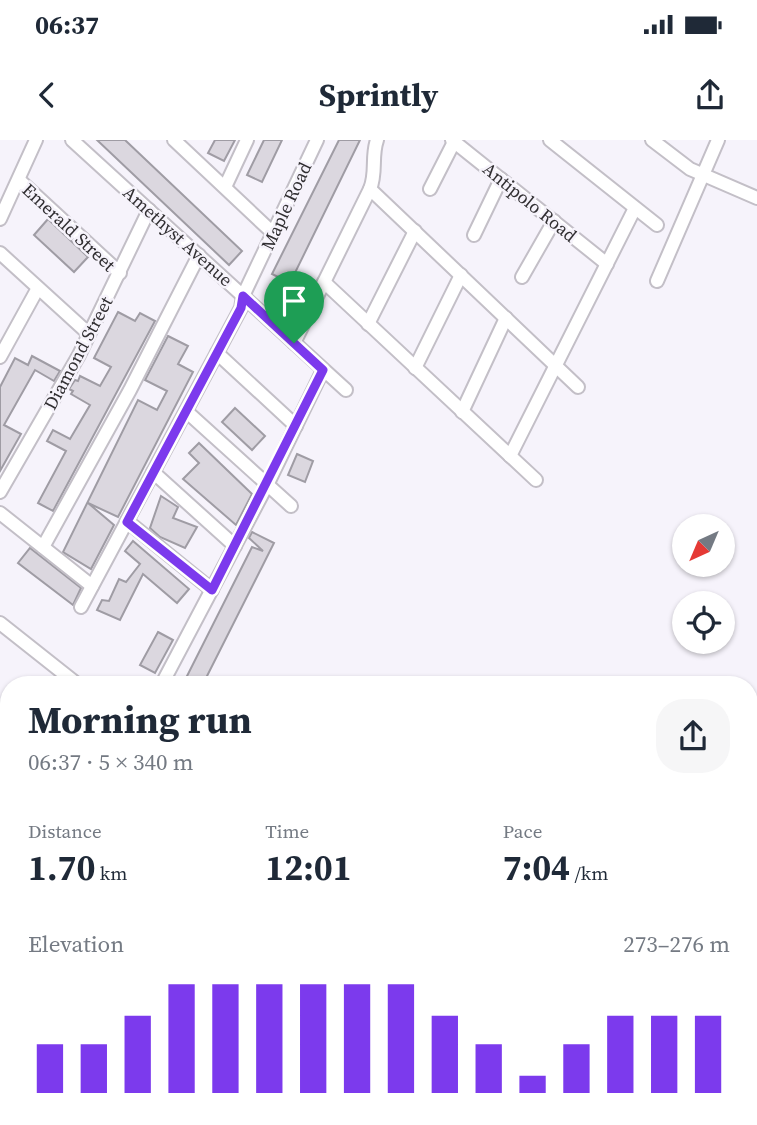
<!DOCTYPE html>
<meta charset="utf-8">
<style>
body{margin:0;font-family:"Source Serif 4",serif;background:#f6f6f7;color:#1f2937;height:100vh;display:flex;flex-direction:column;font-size:26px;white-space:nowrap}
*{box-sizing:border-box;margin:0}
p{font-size:23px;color:#747a83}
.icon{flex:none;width:38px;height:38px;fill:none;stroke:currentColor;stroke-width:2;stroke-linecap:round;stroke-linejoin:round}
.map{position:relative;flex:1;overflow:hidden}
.panel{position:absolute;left:0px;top:536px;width:758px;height:450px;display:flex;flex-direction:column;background:#fff;border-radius:28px 28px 0 0;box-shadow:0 2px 5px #0004}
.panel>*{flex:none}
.needle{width:46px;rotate:224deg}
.tools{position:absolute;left:672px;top:374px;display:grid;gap:14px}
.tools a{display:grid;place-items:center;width:63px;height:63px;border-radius:50%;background:#fff;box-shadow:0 2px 5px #0004;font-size:35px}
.pin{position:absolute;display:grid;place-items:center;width:60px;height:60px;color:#fff;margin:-72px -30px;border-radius:50% 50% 50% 0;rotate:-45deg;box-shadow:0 0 7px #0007}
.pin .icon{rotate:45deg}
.round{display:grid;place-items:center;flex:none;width:74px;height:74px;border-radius:28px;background:#f6f6f7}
.head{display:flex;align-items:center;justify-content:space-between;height:119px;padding:0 28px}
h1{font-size:38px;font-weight:700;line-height:52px}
.figures{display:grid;grid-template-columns:repeat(3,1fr);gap:10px;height:119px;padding:7px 28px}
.figures div{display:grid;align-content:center}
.figures b{font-size:35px;font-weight:700}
.figures small{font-size:19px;font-weight:400}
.figures p{font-size:19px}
.chart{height:196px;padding:14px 28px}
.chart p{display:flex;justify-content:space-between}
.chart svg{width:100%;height:126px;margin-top:7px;stroke:#7c3aed;stroke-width:6}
.status{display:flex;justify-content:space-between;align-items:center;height:49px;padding:0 35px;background:#fff;direction:ltr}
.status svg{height:19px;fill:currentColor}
header{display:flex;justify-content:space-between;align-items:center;height:91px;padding:0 28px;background:#fff;font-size:32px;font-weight:700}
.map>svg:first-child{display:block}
</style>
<div class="status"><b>06:37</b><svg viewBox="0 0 49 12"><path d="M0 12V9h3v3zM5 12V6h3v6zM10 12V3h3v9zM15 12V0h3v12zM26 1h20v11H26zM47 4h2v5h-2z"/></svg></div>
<header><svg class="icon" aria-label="back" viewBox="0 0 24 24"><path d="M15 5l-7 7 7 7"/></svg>Sprintly<svg class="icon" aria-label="share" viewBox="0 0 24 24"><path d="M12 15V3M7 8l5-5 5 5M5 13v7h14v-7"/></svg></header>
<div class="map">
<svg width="757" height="985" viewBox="0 0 757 985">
<rect width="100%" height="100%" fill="#f6f3fb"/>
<g fill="#dbd7df" stroke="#9f9ca4" stroke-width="2">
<polygon points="97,0 125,0 242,111 229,125"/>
<polygon points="215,0 235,0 224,21 208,13"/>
<polygon points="264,0 282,0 262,42 247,35"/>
<polygon points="339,0 360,0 290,143 272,134"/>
<polygon points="48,79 88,117 74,132 34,95"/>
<polygon points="118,172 135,181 140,173 155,181 53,371 38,363 66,311 47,301 53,290 70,299 90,265 71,254 73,251 69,249 75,240 78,241 80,236 100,246 111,227 94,218"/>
<polygon points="168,196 188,206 178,224 193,232 118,377 88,363 114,385 91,429 63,412 138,260 157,270 167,251 145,240"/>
<polygon points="32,216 60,231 54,241 35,230 4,285 21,294 0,331 0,247 15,218 28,225"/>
<polygon points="235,268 265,296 252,310 222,282"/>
<polygon points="199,303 252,354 236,385 183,339 199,323 189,313"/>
<polygon points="297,314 313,321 305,342 288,335"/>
<polygon points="161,356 178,367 173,378 197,387 185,408 160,397 150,388"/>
<polygon points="252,392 274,403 203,544 183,544 252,407 263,411 249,398"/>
<polygon points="133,401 189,449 177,463 143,434 120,480 97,470 102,460 109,461 119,439 126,442 140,424 125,411"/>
<polygon points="30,408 81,448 73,465 18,423"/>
<polygon points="158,492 173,500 155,533 140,525"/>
</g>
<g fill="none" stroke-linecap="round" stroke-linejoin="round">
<g stroke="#c3bfc7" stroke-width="16">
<g id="street">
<polyline points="72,0 346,250"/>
<polyline points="174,0 273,93"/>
<polyline points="452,0 607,124"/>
<polyline points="550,0 657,85"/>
<polyline points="652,0 690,29 757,58"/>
<polyline points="19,40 120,133"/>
<polyline points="225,47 247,0"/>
<polyline points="370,49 578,247"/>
<polyline points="430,49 454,2"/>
<polyline points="0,79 36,0"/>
<polyline points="474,95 501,39"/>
<polyline points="0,113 89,194"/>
<polyline points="522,137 554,81"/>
<polyline points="657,141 718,0"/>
<polyline points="324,142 536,340"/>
<polyline points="368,184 415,91"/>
<path d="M294,203L370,49C377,32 371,17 377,0"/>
<polyline points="217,213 296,286"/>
<polyline points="0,217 38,148"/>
<polyline points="415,228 461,135"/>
<polyline points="186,271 291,366"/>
<polyline points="462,272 506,178"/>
<polyline points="510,316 635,68"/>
<polyline points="153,332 235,406"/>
<polyline points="0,352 79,215 149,70"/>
<polyline points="0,373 92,446"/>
<polyline points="127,381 212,450"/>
<polyline points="43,407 130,250 199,115"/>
<polyline points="81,467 241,168 243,156 317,0"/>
<polyline points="0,483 77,544"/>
<polyline points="163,542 267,345 323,230"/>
<polyline points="0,699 9,689"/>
<polyline points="0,866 9,874"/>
<polyline points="749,960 757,955"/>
<polyline points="237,976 259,985"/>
<polyline points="8,985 11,976"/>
<polyline points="91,985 95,976"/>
<polyline points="174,985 177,976"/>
<polyline points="707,985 721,976"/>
</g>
</g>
<use href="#street" stroke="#fff" stroke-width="12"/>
</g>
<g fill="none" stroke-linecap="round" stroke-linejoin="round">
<g stroke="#fff" stroke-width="14">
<polygon id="route" points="243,156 323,230 212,450 127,382 241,168"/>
</g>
<use href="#route" stroke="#7c3aed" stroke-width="9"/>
</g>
<g text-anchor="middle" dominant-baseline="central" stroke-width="5" stroke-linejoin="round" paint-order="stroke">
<g font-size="18" fill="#312f32" stroke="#f6f3fb">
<text transform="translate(530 62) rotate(39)">Antipolo Road</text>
<text transform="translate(286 66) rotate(-65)">Maple Road</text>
<text transform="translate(69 87) rotate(43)">Emerald Street</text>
<text transform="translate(178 96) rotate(42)">Amethyst Avenue</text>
<text transform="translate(78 213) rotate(-62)">Diamond Street</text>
</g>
</g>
</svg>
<div class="tools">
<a><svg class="needle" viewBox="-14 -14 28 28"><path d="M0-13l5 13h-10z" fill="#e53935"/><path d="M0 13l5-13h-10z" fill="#747a83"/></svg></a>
<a><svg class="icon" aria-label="locate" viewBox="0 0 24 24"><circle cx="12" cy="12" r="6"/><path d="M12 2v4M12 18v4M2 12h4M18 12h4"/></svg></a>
</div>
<div class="pin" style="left:294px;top:203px;background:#1e9e55"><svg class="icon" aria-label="arrive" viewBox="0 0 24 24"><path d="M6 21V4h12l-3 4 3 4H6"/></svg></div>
<section class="panel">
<div class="head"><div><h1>Morning run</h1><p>06:37 · 5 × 340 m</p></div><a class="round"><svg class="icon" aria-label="share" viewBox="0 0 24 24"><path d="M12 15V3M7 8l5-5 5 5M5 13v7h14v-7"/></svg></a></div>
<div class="figures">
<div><p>Distance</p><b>1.70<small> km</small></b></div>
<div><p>Time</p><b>12:01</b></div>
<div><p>Pace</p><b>7:04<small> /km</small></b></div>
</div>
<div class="chart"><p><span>Elevation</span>273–276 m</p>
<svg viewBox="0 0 160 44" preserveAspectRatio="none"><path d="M5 44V27M15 44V27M25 44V17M35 44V6M45 44V6M55 44V6M65 44V6M75 44V6M85 44V6M95 44V17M105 44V27M115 44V38M125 44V27M135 44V17M145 44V17M155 44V17"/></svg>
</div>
</section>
</div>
